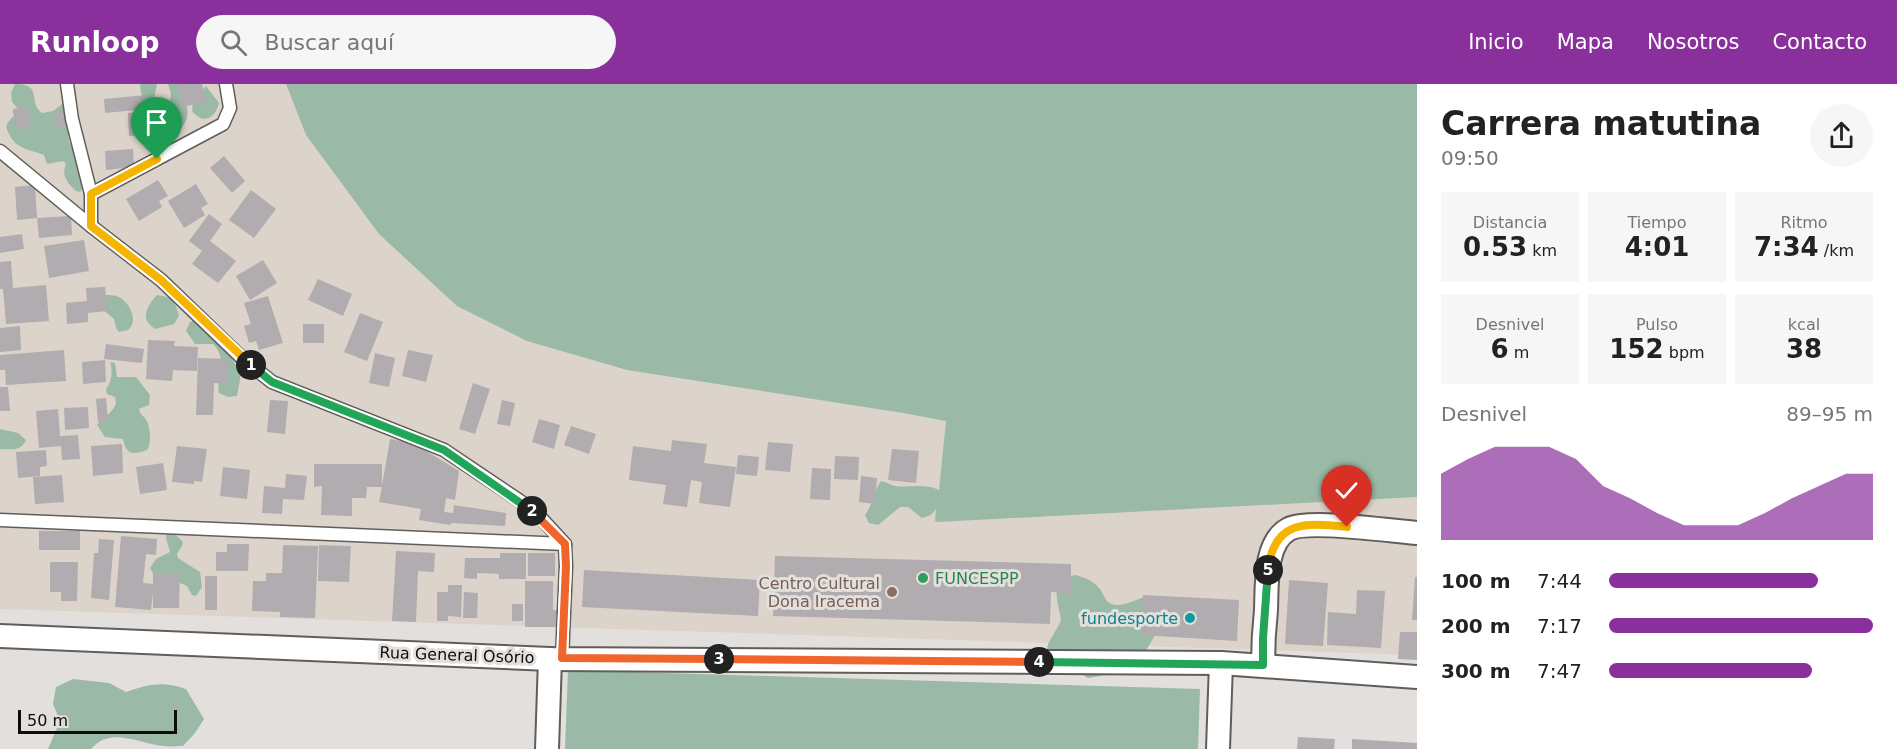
<!DOCTYPE html>
<html lang="es">
<meta charset="utf-8">
<style>
body{margin:0;font-family:"DejaVu Sans",sans-serif;background:#f6f6f6;color:#222;height:100vh;display:flex;flex-direction:column;font-size:22px;white-space:nowrap}
*{box-sizing:border-box;margin:0}
p{font-size:20px;color:#767676}
.icon{flex:none;width:33px;height:33px;fill:none;stroke:currentColor;stroke-width:2;stroke-linecap:round;stroke-linejoin:round}
.map{position:relative;flex:1;overflow:hidden}
.side{display:flex;flex-direction:column;background:#fff;width:480px}
.side>*{flex:none}
.scale{position:absolute;left:18px;bottom:15px;width:159px;box-sizing:border-box;padding-left:6px;border:3px solid #0e0d0c;border-top:0;font-size:16px;line-height:21px;white-space:nowrap;color:#0e0d0c;-webkit-text-stroke:4px #e3dfdc;paint-order:stroke}
.pin{position:absolute;display:grid;place-items:center;width:51px;height:51px;color:#fff;margin:-62px -26px;border-radius:50% 50% 50% 0;rotate:-45deg;box-shadow:0 0 6px #0007}
.pin .icon{rotate:45deg}
.km{position:absolute;width:30px;height:30px;margin:-15px;border-radius:50%;background:#222;color:#fff;font-size:16px;line-height:30px;text-align:center}
.round{display:grid;place-items:center;flex:none;width:63px;height:63px;border-radius:32px;background:#f6f6f6}
.headline{display:flex;align-items:center;justify-content:space-between;height:102px;padding:0 24px}
h1{font-size:33px;font-weight:600;line-height:45px}
.stats{display:grid;grid-template-columns:repeat(3,1fr);gap:9px;height:102px;padding:6px 24px}
.stats div{display:grid;align-content:center;border-radius:0px;background:#f6f6f6;text-align:center}
.stats b{font-size:26px;font-weight:600}
.stats small{font-size:16px;font-weight:400}
.stats p{font-size:16px}
.chart{height:168px;padding:12px 24px}
.chart p{display:flex;justify-content:space-between}
.chart svg{width:100%;height:108px;margin-top:6px;fill:#8a309c;opacity:.7}
ul{padding:0 24px;list-style:none;font-size:20px}
li{display:grid;grid-template-columns:96px 72px 1fr;align-items:center;height:45px}
li i{height:15px;border-radius:8px;background:#8a309c}
header{display:flex;align-items:center;gap:36px;box-sizing:border-box;height:84px;padding:0 30px;background:#8a309c;color:#fff}
header strong{font-size:28px}
nav{display:flex;gap:33px;margin-inline-start:auto;font-size:21px}
.search{width:420px;height:54px;background:#f6f6f6;display:flex;align-items:center;gap:15px;box-sizing:border-box;padding:0 21px;border-radius:33px;color:#767676;font-size:22px}
main{display:flex;flex:1;min-height:0}
.map>svg:first-child{display:block}
</style>
<header>
<strong>Runloop</strong>
<div class="search"><svg class="icon" aria-label="search" viewBox="0 0 24 24"><circle cx="10" cy="10" r="6"/><path d="M15 15l6 6"/></svg>Buscar aquí</div>
<nav><a>Inicio</a><a>Mapa</a><a>Nosotros</a><a>Contacto</a></nav>
</header>
<main>
<div class="map">
<svg width="1417" height="665" viewBox="0 0 1417 665">
<rect width="100%" height="100%" fill="#e3dfdc"/>
<polygon fill="#dcd4ca" points="0,0 1417,0 1417,571 0,525"/>
<g fill="#9abaa7">
<path d="M15,0C44,0 27,18 42,29L53,27L65,18L73,47L68,48L69,58L74,66L84,103L80,108L76,107C67,99 61,91 66,80L63,77L47,80L44,71C29,65 17,66 9,50C7,46 6,44 7,40C9,36 15,32 18,25L12,18L11,9Z"/>
<polygon points="140,0 157,0 153,20 148,21 141,9"/>
<path d="M168,0H178C184,23 197,26 177,50L163,51L153,60L151,46L169,29L171,10Z"/>
<path d="M286,0H1417V413L938,438L935,437L936,425L931,431L922,434L908,423H900L878,441L869,439L865,431C873,420 874,407 881,397C886,398 891,401 895,402C911,404 924,399 939,406L946,337L903,329L627,286L527,257L457,222L379,150L306,51Z"/>
<path d="M206,2L219,19C215,35 203,41 192,27L193,18Z"/>
<path d="M104,211C109,211 115,211 119,213C130,219 139,237 128,246L119,248L116,244L114,235L102,225Z"/>
<path d="M157,211C173,213 175,218 179,232L174,240L155,245C139,235 147,222 157,211Z"/>
<path d="M207,231L218,241L225,263L241,290L237,312L228,313L219,309C216,292 228,274 213,260H195L186,247L190,238Z"/>
<path d="M110,278L115,279L117,293H136L150,311L149,321L139,325C140,331 144,332 147,337C150,345 152,360 147,366C133,371 126,371 123,355L105,353L97,341C103,332 113,330 116,319L115,313L107,310L106,305C112,297 113,287 110,278Z"/>
<path d="M0,345L18,349L26,356C21,368 10,365 0,365Z"/>
<polygon points="167,449 176,451 183,458 182,462 177,470 178,474 200,488 202,503 196,512 192,511 187,502 183,500 155,493 150,484 156,475 170,468 166,454"/>
<path d="M1075,491C1084,493 1094,497 1100,505C1105,512 1105,520 1116,521C1124,522 1135,516 1144,513L1158,546L1143,572L1130,587L1088,594L1046,569L1048,560L1061,537C1059,517 1047,499 1075,491Z"/>
<polygon points="568,586 1200,605 1198,665 565,665"/>
<path d="M73,595L109,599L126,608C150,600 161,597 186,605L204,635L195,649L183,662C176,662 170,663 163,662C138,659 110,642 91,665H48L60,637L53,620L56,603Z"/>
</g>
<g fill="#b0acaf">
<polygon points="177,0 202,0 206,18 182,23"/>
<polygon points="146,11 147,25 105,29 104,15"/>
<polygon points="28,23 30,44 15,45 13,25"/>
<polygon points="69,26 71,42 56,44 54,27"/>
<polygon points="170,26 171,49 153,51 154,64 146,65 145,51 129,52 128,29"/>
<polygon points="133,65 134,83 106,86 105,67"/>
<polygon points="224,72 245,97 232,109 210,84"/>
<polygon points="158,96 168,112 159,117 162,123 139,137 126,115"/>
<polygon points="196,100 208,120 201,124 205,131 184,144 168,117"/>
<polygon points="35,101 37,134 17,136 15,103"/>
<polygon points="251,106 276,125 254,154 229,136"/>
<polygon points="209,130 222,140 210,157 236,177 218,199 192,180 202,167 189,157"/>
<polygon points="71,132 72,151 39,154 37,134"/>
<polygon points="22,150 24,165 0,169 0,153"/>
<polygon points="84,156 89,187 49,194 44,162"/>
<polygon points="263,176 277,199 250,216 236,192"/>
<polygon points="11,177 13,204 46,201 49,237 6,240 3,205 0,205 0,178"/>
<polygon points="318,195 352,210 343,232 308,216"/>
<polygon points="105,203 107,227 88,229 88,238 67,240 66,219 87,217 86,204"/>
<polygon points="268,212 283,259 259,266 256,257 249,259 244,242 251,240 244,219"/>
<polygon points="360,229 383,238 367,277 344,268"/>
<rect x="303" y="240" width="21" height="19"/>
<polygon points="20,242 21,266 0,268 0,244"/>
<polygon points="148,256 175,257 174,262 198,263 197,287 173,286 172,297 146,295"/>
<polygon points="106,260 144,265 142,279 104,275"/>
<polygon points="64,266 66,297 6,301 5,286 0,286 0,271"/>
<polygon points="408,266 433,271 426,298 402,292"/>
<polygon points="375,269 395,274 389,303 369,299"/>
<polygon points="198,274 228,275 227,300 214,299 213,331 196,331"/>
<polygon points="105,276 106,298 83,300 82,278"/>
<polygon points="473,299 490,305 475,350 459,345"/>
<polygon points="0,303 8,303 10,327 0,327"/>
<polygon points="106,314 108,338 98,338 96,315"/>
<polygon points="270,316 288,317 285,350 267,348"/>
<polygon points="502,316 515,319 510,342 497,340"/>
<polygon points="88,323 89,344 65,346 64,324"/>
<polygon points="58,325 60,352 78,351 80,375 62,376 61,362 39,364 36,327"/>
<polygon points="539,335 560,341 554,365 532,358"/>
<polygon points="571,342 596,350 589,370 564,361"/>
<polygon points="390,355 413,359 459,387 455,416 446,414 444,428 453,429 454,421 506,429 505,442 451,439 451,441 419,436 421,425 379,418 382,403 367,403 366,414 352,414 352,432 321,431 322,402 314,403 314,380 382,380 382,402"/>
<polygon points="672,356 707,360 704,379 736,383 730,423 699,419 702,398 691,396 687,423 663,420 666,401 629,396 633,362 671,367"/>
<polygon points="768,358 793,360 790,388 765,386"/>
<polygon points="122,360 123,389 93,392 91,362"/>
<polygon points="177,362 207,365 202,398 194,397 194,400 172,398"/>
<polygon points="892,365 919,367 916,399 888,396"/>
<polygon points="46,366 47,382 40,383 40,392 18,394 16,368"/>
<polygon points="738,371 759,373 757,392 736,390"/>
<polygon points="835,372 859,373 858,396 834,395"/>
<polygon points="163,379 167,406 140,410 136,383"/>
<polygon points="223,383 250,386 247,415 220,412"/>
<polygon points="812,384 831,385 830,416 810,415"/>
<polygon points="286,390 307,392 304,416 283,415 282,430 262,429 264,402 285,404"/>
<polygon points="62,391 64,418 35,420 33,393"/>
<polygon points="861,392 877,394 875,420 859,418"/>
<rect x="39" y="447" width="41" height="19"/>
<polygon points="121,452 157,455 156,471 146,470 143,499 153,500 153,489 180,489 179,524 153,524 153,508 151,526 115,523"/>
<polygon points="99,455 114,456 109,516 91,514 94,469 98,469"/>
<polygon points="227,460 249,460 248,487 216,487 216,468 227,468"/>
<polygon points="283,461 318,462 315,534 280,533 280,528 252,527 253,497 266,497 266,489 282,489"/>
<polygon points="319,461 351,462 349,498 318,497"/>
<polygon points="396,467 435,469 434,488 418,487 416,538 392,537"/>
<polygon points="500,469 526,469 526,495 499,495 499,490 477,489 477,495 464,494 465,474 500,474"/>
<rect x="528" y="469" width="27" height="23"/>
<polygon points="775,472 1071,480 1071,509 1051,508 1050,540 773,532"/>
<polygon points="50,478 78,478 77,517 61,517 61,508 50,508"/>
<polygon points="584,486 760,496 758,532 582,523"/>
<rect x="205" y="492" width="12" height="34"/>
<polygon points="1415,493 1417,493 1417,536 1412,536"/>
<polygon points="1289,496 1328,499 1323,562 1285,560"/>
<polygon points="525,497 553,497 553,526 560,527 560,543 525,543"/>
<polygon points="448,501 462,501 461,533 448,532 448,537 437,537 437,508 448,508"/>
<polygon points="1357,506 1385,507 1381,564 1327,561 1328,528 1356,530"/>
<polygon points="464,508 478,509 477,534 463,534"/>
<polygon points="1143,511 1239,516 1237,557 1141,551"/>
<rect x="512" y="520" width="11" height="17"/>
<polygon points="1400,548 1417,548 1417,576 1398,575"/>
<polygon points="1298,653 1335,655 1334,665 1297,665"/>
<polygon points="1352,655 1417,659 1417,665 1352,665"/>
</g>
<g fill="none" stroke-linecap="round" stroke-linejoin="round">
<g stroke="#605d5a" stroke-width="15">
<g id="lane">
<polyline points="67,0 72,35 91,110 91,142"/>
<polyline points="0,67 91,142 161,196 243,275 272,298 444,366 520,417 541,434 565,460 566,482 562,574"/>
<polyline points="91,110 223,40 230,24 226,0"/>
<polyline points="0,436 565,460"/>
</g>
</g>
<g stroke="#605d5a" stroke-width="26">
<g id="street">
<polyline points="0,552 550,575 1221,579 1417,593"/>
<path d="M1263,581C1263,562 1264,544 1266,526C1267,502 1264,458 1289,445C1309,435 1391,447 1417,449"/>
<polyline points="547,665 550,575"/>
<polyline points="1218,665 1221,579"/>
</g>
</g>
<use href="#lane" stroke="#fff" stroke-width="12"/>
<use href="#street" stroke="#fff" stroke-width="22"/>
</g>
<g fill="none" stroke-linecap="round" stroke-linejoin="round">
<g stroke="#fff" stroke-width="12">
<polyline id="split-1" points="157,75 91,110 91,142 161,196 251,281"/>
</g>
<g stroke="#fff" stroke-width="12">
<polyline id="split-2" points="251,281 272,298 444,366 532,427"/>
</g>
<g stroke="#fff" stroke-width="12">
<polyline id="split-3" points="532,427 565,460 566,482 562,574 719,575"/>
</g>
<g stroke="#fff" stroke-width="12">
<polyline id="split-4" points="719,575 1039,578"/>
</g>
<g stroke="#fff" stroke-width="12">
<polyline id="split-5" points="1039,578 1263,581 1263,554 1268,486"/>
</g>
<g stroke="#fff" stroke-width="12">
<path id="split-6" d="M1268,486C1274,435 1307,439 1347,443"/>
</g>
<use href="#split-1" stroke="#f5b400" stroke-width="8"/>
<use href="#split-2" stroke="#22a559" stroke-width="8"/>
<use href="#split-3" stroke="#f0652b" stroke-width="8"/>
<use href="#split-4" stroke="#f0652b" stroke-width="8"/>
<use href="#split-5" stroke="#22a559" stroke-width="8"/>
<use href="#split-6" stroke="#f5b400" stroke-width="8"/>
</g>
<circle fill="#2e9e5b" stroke="#e3dfdc" stroke-width="2" cx="923" cy="494" r="6"/>
<circle fill="#8d6e63" stroke="#e3dfdc" stroke-width="2" cx="892" cy="508" r="6"/>
<circle fill="#0f9aa8" stroke="#e3dfdc" stroke-width="2" cx="1190" cy="534" r="6"/>
<g text-anchor="middle" dominant-baseline="central" stroke-width="6" stroke-linejoin="round" paint-order="stroke">
<g font-size="16" fill="#27864d" stroke="#e3dfdc" text-anchor="start">
<text x="935" y="494">FUNCESPP</text>
</g>
<g font-size="16" fill="#785e54" stroke="#e3dfdc" text-anchor="end">
<text x="880" y="499">Centro Cultural<tspan x="880" dy="18">Dona Iracema</tspan></text>
</g>
<g font-size="16" fill="#0d838f" stroke="#e3dfdc" text-anchor="end">
<text x="1178" y="534">fundesporte</text>
</g>
<g font-size="16" fill="#0e0d0c" stroke="#e3dfdc">
<text transform="translate(457 571) rotate(2)">Rua General Osório</text>
</g>
</g>
</svg>
<div class="scale">50 m</div>
<div class="pin" style="left:157px;top:75px;background:#1e9e55"><svg class="icon" aria-label="arrive" viewBox="0 0 24 24"><path d="M6 21V4h12l-3 4 3 4H6"/></svg></div>
<div class="pin" style="left:1347px;top:443px;background:#d93025"><svg class="icon" aria-label="check" viewBox="0 0 24 24"><path d="M5 12l5 5 9-10"/></svg></div>
<b class="km" style="left:251px;top:281px">1</b>
<b class="km" style="left:532px;top:427px">2</b>
<b class="km" style="left:719px;top:575px">3</b>
<b class="km" style="left:1039px;top:578px">4</b>
<b class="km" style="left:1268px;top:486px">5</b>
</div>
<section class="side">
<div class="headline"><div><h1>Carrera matutina</h1><p>09:50</p></div><a class="round"><svg class="icon" aria-label="share" viewBox="0 0 24 24"><path d="M12 15V3M7 8l5-5 5 5M5 13v7h14v-7"/></svg></a></div>
<div class="stats">
<div><p>Distancia</p><b>0.53<small> km</small></b></div>
<div><p>Tiempo</p><b>4:01</b></div>
<div><p>Ritmo</p><b>7:34<small> /km</small></b></div>
</div>
<div class="stats">
<div><p>Desnivel</p><b>6<small> m</small></b></div>
<div><p>Pulso</p><b>152<small> bpm</small></b></div>
<div><p>kcal</p><b>38</b></div>
</div>
<div class="chart"><p><span>Desnivel</span>89–95 m</p>
<svg viewBox="0 0 160 44" preserveAspectRatio="none"><path d="M0 44V17L10 11L20 6L30 6L40 6L50 11L60 22L70 27L80 33L90 38L100 38L110 38L120 33L130 27L140 22L150 17L160 17V44z"/></svg>
</div>
<ul>
<li><b>100 m</b>7:44<i style="width:79%"></i></li>
<li><b>200 m</b>7:17<i style="width:100%"></i></li>
<li><b>300 m</b>7:47<i style="width:77%"></i></li>
</ul>
</section>
</main>
